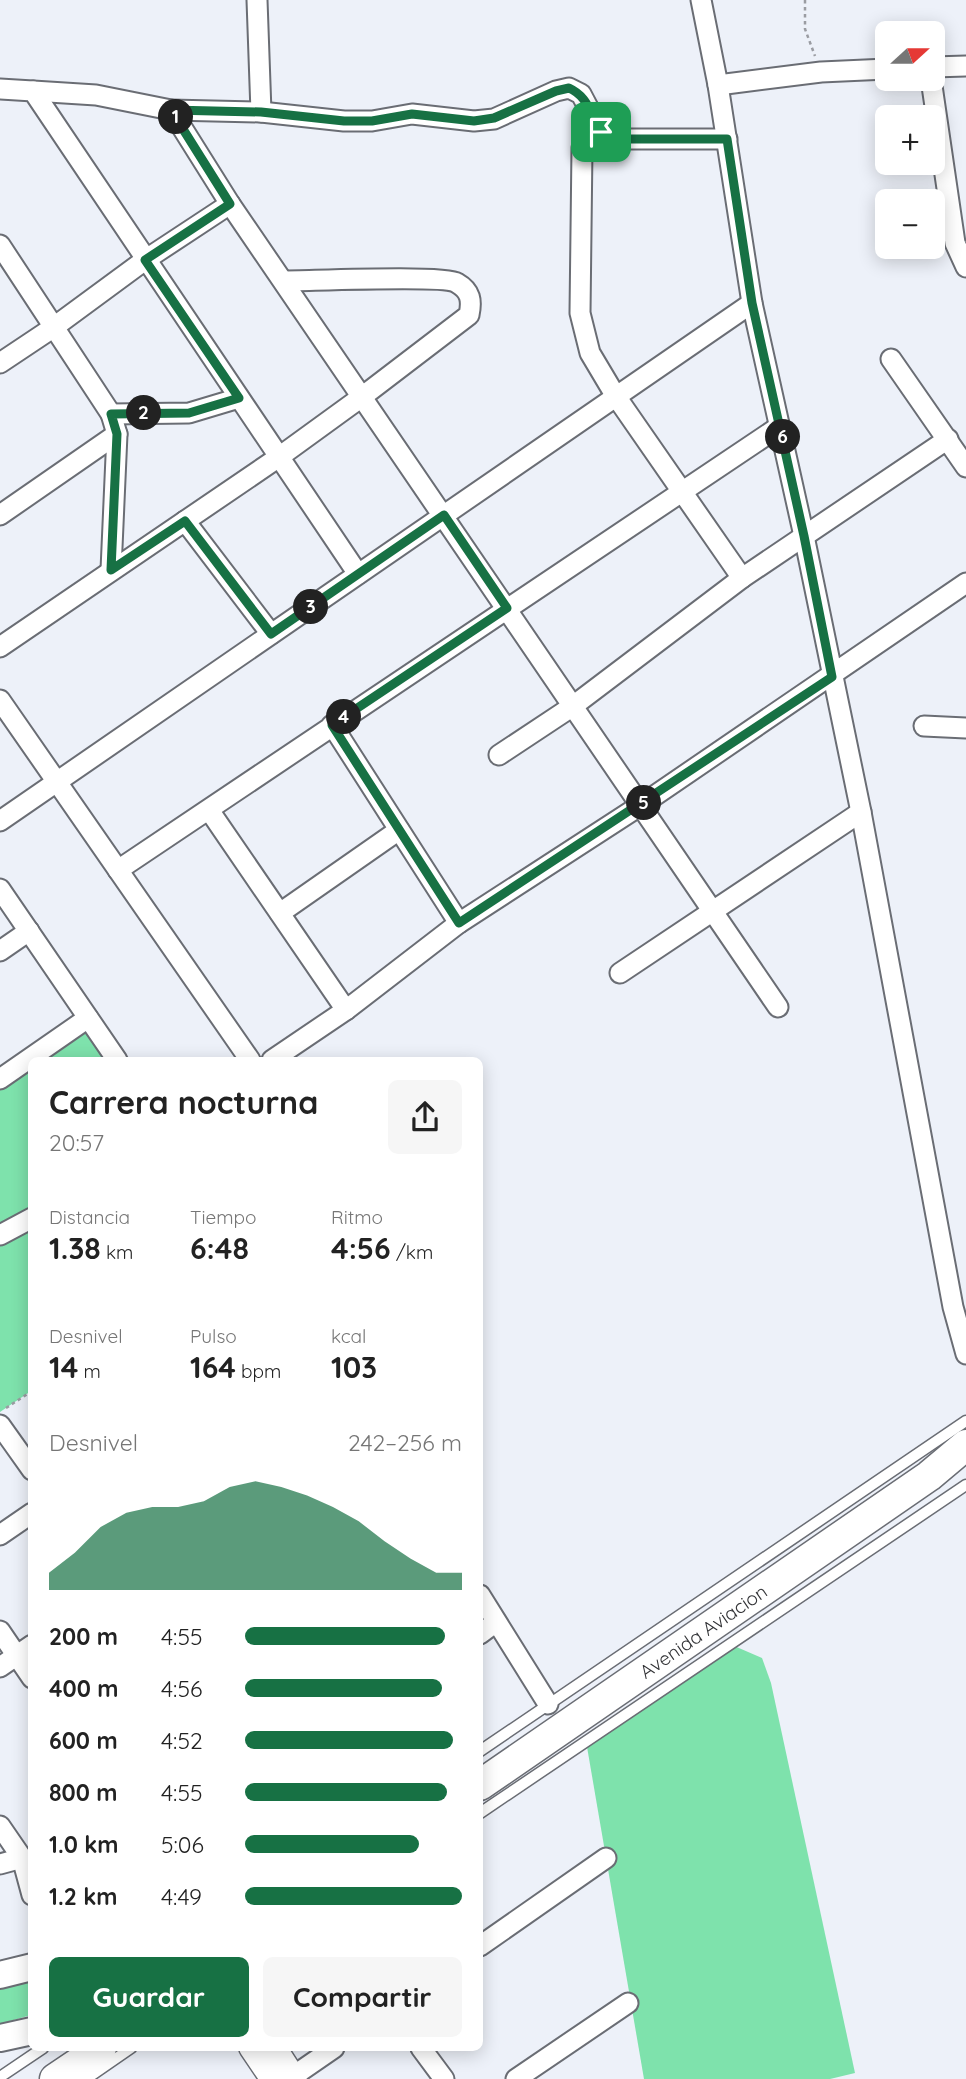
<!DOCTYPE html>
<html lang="es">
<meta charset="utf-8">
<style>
body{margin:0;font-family:Quicksand,sans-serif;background:#f6f6f6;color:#222;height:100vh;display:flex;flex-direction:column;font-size:26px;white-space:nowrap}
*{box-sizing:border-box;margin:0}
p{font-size:23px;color:#767676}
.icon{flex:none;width:38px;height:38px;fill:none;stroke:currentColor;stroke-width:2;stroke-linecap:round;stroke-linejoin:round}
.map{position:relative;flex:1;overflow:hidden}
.drawer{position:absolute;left:28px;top:1057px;width:455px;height:994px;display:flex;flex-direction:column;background:#fff;border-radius:10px;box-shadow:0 4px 18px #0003}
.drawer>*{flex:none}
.needle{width:46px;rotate:69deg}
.buttons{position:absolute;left:875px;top:21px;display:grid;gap:14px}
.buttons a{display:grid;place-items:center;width:70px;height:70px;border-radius:10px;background:#fff;box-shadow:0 4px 18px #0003;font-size:35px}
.pin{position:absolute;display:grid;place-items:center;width:60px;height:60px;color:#fff;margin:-30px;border-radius:14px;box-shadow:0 4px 10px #0006}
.km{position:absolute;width:35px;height:35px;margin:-18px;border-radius:50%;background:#222;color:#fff;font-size:19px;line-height:35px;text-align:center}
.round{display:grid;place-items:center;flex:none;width:74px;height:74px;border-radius:10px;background:#f6f6f6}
.summary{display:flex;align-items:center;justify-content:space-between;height:119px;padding:0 21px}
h1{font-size:32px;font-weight:700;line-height:52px}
.metrics{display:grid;grid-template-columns:repeat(3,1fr);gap:10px;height:119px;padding:7px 21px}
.metrics div{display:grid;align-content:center}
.metrics b{font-size:30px;font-weight:700}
.metrics small{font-size:19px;font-weight:400}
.metrics p{font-size:19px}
.chart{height:196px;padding:14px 21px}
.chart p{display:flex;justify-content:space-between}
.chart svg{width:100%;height:126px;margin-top:7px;fill:#177144;opacity:.7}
.primary-button{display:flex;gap:14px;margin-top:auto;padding:14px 21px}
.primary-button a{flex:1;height:80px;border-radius:10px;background:#177144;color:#fff;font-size:28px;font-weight:700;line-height:80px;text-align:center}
.primary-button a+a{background:#f6f6f6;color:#222}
ul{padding:0 21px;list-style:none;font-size:23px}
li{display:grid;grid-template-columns:112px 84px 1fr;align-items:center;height:52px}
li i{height:18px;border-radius:9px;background:#177144}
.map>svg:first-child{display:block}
</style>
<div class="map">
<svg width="966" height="2079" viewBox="0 0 966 2079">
<rect width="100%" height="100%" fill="#edf1f9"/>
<g fill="#7ee2ac">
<polygon points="88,1018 117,1060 32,1060 31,1391 0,1412 0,1079"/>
<polygon points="725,1642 762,1658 771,1683 855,2073 830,2079 644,2079 586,1741"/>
<polygon points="31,1980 31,2015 0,2024 0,1988"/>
</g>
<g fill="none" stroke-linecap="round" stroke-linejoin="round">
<g stroke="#6a6d74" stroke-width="13">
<g id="service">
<polyline points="480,1751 966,1421"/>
<polyline points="480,1813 966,1485"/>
<polyline points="0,2077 43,2048"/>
<polyline points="86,2079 131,2048"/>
</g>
</g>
<g stroke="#6a6d74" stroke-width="23">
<g id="minor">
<polyline points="257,0 261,112"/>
<polyline points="701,0 718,85 752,303 804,536 861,812 953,1307 966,1354"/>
<polyline points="933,67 966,66"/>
<polyline points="931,79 955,243 966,267"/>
<polyline points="718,85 821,72 887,69"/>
<polyline points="0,89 33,91 358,574"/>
<polyline points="33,91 96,95 171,110 230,204 778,1007"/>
<polyline points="171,110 261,112 344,121 372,121 412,114 474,121 494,119 556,91 569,88 581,94 601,132 614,139 727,139"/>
<polyline points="590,110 582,148 580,313 590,353 615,395 742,578"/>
<polyline points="0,245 111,414 117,434 111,570"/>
<polyline points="891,359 966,467"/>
<polyline points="0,363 54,327 145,260 230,204"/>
<polyline points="111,414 189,413 239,398"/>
<polyline points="0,515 117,434"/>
<polyline points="185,521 271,634"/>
<path d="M0,647L279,457L363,396L469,315C472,301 471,291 457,283C444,275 310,281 285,281"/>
<polyline points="0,700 250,1060"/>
<polyline points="332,725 459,923"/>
<polyline points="924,726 966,728"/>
<polyline points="499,755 573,706 742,578 948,439"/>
<polyline points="209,810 346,1010"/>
<polyline points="0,821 752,303"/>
<polyline points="118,870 780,426"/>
<polyline points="0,889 117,1060"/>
<polyline points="280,913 399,830"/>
<polyline points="0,951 29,931"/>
<polyline points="620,973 861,812"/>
<polyline points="272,1060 346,1010 459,923 641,805 966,583"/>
<polyline points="0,1079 88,1018"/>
<polyline points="0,1235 32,1218"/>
<polyline points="0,1425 32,1470"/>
<polyline points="0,1535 32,1513"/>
<polyline points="480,1595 548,1704"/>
<polyline points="0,1631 32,1678"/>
<polyline points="480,1634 496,1622"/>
<polyline points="0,1667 32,1645"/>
<polyline points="0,1826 22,1858 32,1895"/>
<polyline points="0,1864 22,1858"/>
<polyline points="480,1946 606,1858"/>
<polyline points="421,2048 444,2079"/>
<polyline points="289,2079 334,2048"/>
<polyline points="516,2079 628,2003"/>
</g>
</g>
<g stroke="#6a6d74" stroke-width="26">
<g id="tertiary">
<polyline points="251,2048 272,2079"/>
<polyline points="275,2048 295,2079"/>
</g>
</g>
<g stroke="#6a6d74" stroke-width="30">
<g id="secondary">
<polyline points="0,1975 32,1967"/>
<polyline points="0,2038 32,2031"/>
</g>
</g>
<g stroke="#6a6d74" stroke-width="33">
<g id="primary">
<path id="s1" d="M480,1785L929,1476L966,1445"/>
<polyline points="55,2079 101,2048"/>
</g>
</g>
<g stroke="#9a9ca2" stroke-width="2.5" stroke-dasharray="3.5 3.5" stroke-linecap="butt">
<polyline points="805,0 805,29 815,56"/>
<polyline points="6,1408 32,1391"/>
</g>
<use href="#service" stroke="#fff" stroke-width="10"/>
<use href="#minor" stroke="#fff" stroke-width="19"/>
<use href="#tertiary" stroke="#fff" stroke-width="23"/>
<use href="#secondary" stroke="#fff" stroke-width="26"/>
<use href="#primary" stroke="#fff" stroke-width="30"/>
</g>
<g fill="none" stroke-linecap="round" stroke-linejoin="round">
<g stroke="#fff" stroke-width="14">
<path id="route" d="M569,88C595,100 588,125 614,139H727L752,303L804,536L832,677L459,923L332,725L507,608L444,515L271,634L185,521L111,570L117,434L111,414L189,413L239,398L145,260L230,204L171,110L261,112L344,121H372L412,114L474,121L494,118L556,91Z"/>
</g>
<use href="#route" stroke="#177144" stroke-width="9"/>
</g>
<g text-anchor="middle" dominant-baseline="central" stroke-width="7" stroke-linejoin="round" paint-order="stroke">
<g font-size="19" fill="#343538" stroke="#fff">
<text stroke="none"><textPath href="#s1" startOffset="271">Avenida Aviacion</textPath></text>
</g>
</g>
</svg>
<div class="buttons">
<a><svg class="needle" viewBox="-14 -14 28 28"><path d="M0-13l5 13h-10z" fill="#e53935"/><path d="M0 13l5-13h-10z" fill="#767676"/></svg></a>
<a>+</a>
<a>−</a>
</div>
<div class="pin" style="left:601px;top:132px;background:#1e9e55"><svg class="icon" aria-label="arrive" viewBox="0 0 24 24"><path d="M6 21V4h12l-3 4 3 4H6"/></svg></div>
<b class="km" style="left:176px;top:117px">1</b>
<b class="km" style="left:144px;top:413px">2</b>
<b class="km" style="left:311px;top:607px">3</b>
<b class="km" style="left:344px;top:717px">4</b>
<b class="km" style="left:644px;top:803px">5</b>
<b class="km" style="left:783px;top:437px">6</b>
<section class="drawer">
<div class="summary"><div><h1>Carrera nocturna</h1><p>20:57</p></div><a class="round"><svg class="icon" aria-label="share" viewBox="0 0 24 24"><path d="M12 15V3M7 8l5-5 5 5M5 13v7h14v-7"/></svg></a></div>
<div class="metrics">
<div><p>Distancia</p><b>1.38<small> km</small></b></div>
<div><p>Tiempo</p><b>6:48</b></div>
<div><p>Ritmo</p><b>4:56<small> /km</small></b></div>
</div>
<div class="metrics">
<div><p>Desnivel</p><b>14<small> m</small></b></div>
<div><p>Pulso</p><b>164<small> bpm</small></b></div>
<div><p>kcal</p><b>103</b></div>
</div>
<div class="chart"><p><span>Desnivel</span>242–256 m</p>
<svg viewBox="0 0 160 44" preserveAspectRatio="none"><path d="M0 44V38L10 31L20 22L30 17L40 15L50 15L60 13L70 8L80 6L90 8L100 11L110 15L120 20L130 27L140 33L150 38L160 38V44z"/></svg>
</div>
<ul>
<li><b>200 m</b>4:55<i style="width:92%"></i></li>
<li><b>400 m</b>4:56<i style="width:91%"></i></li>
<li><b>600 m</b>4:52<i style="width:96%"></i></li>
<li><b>800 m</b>4:55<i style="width:93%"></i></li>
<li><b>1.0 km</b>5:06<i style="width:80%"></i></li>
<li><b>1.2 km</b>4:49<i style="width:100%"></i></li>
</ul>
<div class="primary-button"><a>Guardar</a><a>Compartir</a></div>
</section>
</div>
